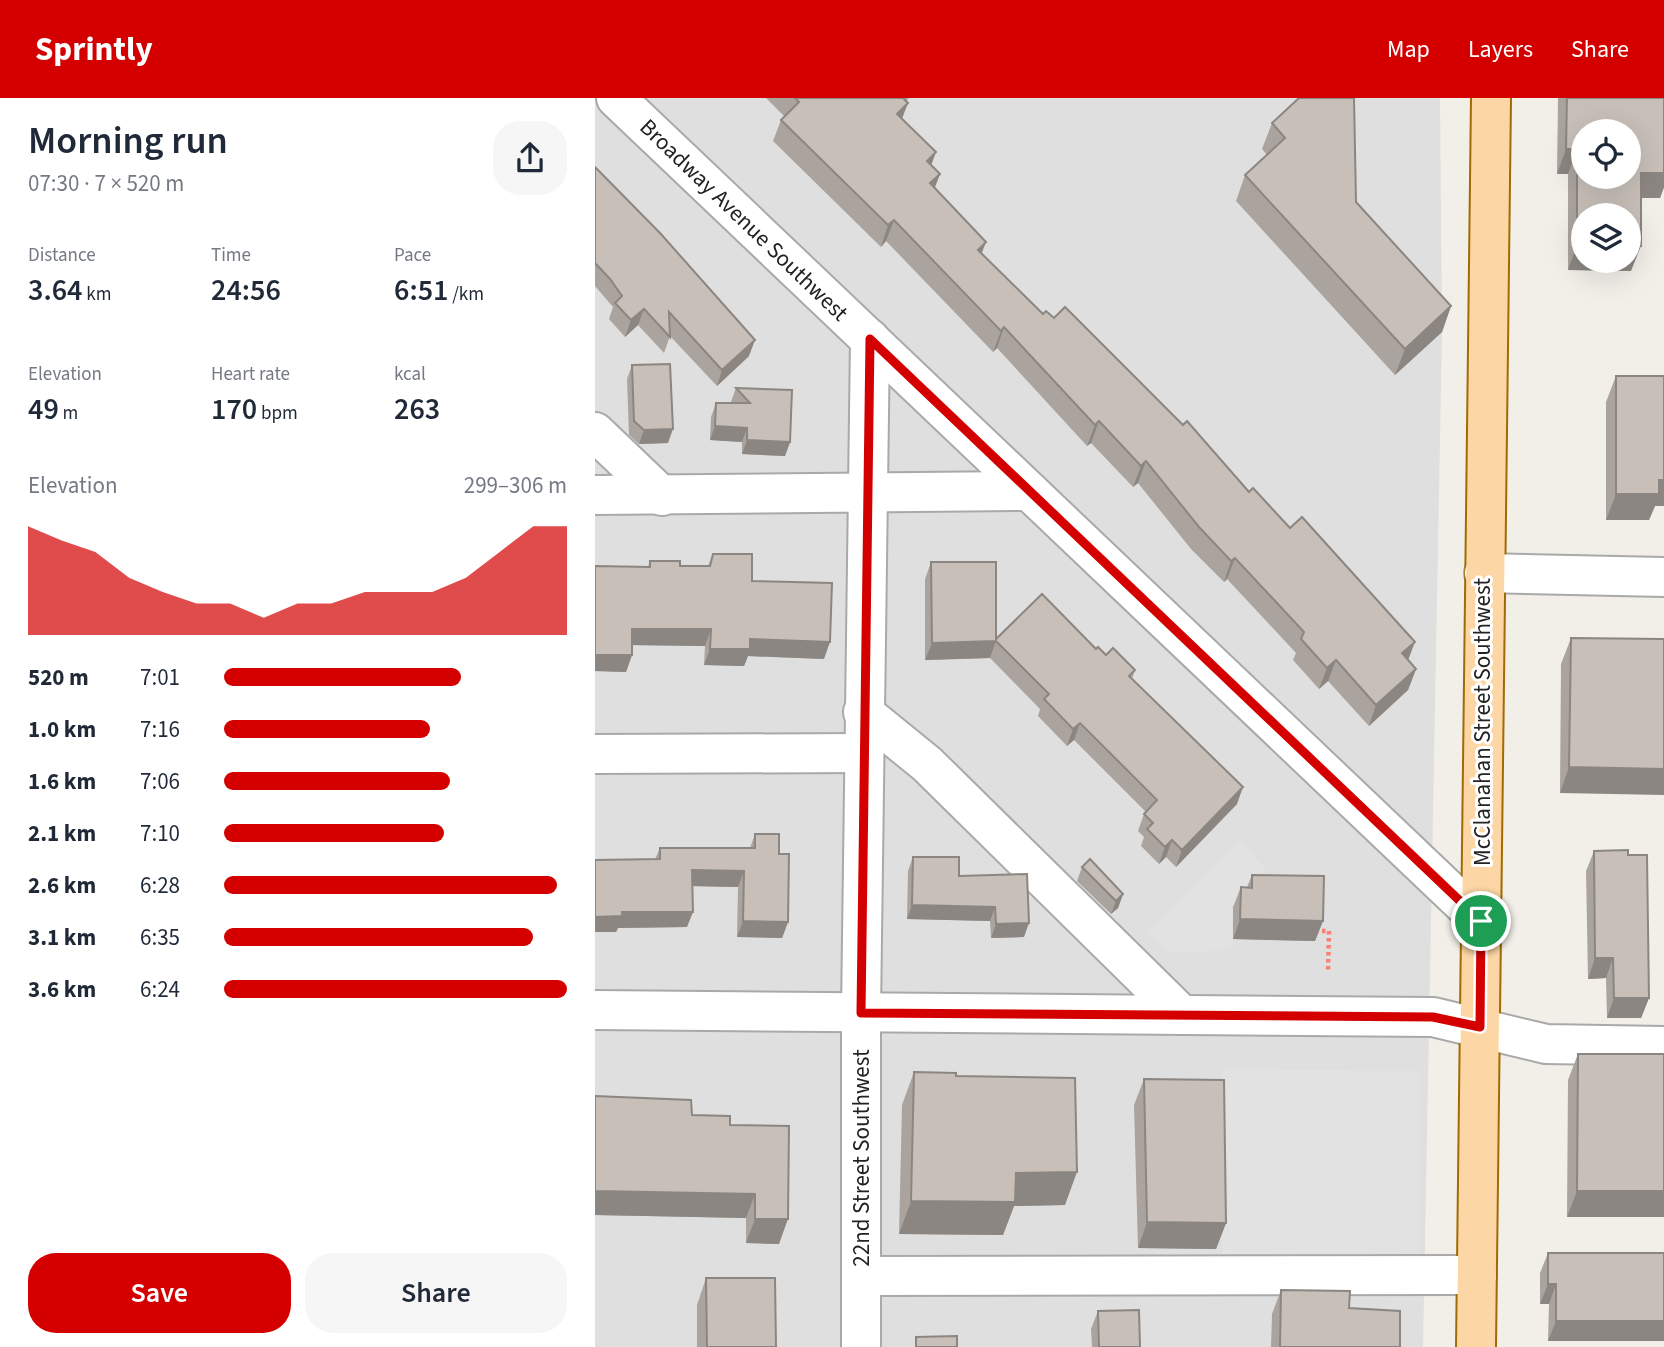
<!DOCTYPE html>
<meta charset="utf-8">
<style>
body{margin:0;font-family:"Source Sans 3",sans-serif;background:#f6f6f7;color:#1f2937;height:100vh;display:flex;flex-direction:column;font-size:26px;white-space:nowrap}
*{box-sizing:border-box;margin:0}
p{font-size:23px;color:#747a83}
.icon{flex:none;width:38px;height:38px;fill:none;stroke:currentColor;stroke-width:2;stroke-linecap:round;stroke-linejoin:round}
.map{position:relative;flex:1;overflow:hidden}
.side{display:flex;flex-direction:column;background:#fff;width:595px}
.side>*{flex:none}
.controls{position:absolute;left:976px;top:21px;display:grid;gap:14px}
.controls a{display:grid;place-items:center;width:70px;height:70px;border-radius:50%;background:#fff;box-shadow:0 7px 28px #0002;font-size:35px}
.pin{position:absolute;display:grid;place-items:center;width:60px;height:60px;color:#fff;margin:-30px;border:4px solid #fff;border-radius:50%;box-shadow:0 2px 7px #0007}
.round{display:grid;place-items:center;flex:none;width:74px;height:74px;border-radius:28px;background:#f6f6f7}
.headline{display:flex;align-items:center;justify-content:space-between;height:119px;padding:0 28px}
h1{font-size:38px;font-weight:600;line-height:52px}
.stats{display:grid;grid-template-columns:repeat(3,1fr);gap:10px;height:119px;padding:7px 28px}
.stats div{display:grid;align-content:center}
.stats b{font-size:30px;font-weight:600}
.stats small{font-size:19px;font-weight:400}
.stats p{font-size:19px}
.chart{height:196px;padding:14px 28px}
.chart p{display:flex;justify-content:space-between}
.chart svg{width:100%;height:126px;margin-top:7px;fill:#d40000;opacity:.7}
.primary-button{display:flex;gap:14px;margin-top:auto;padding:14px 28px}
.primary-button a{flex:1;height:80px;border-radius:28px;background:#d40000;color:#fff;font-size:28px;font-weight:600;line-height:80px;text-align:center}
.primary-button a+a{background:#f6f6f7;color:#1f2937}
ul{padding:0 28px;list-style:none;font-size:23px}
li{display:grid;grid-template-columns:112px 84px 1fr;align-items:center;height:52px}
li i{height:18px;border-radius:9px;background:#d40000}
header{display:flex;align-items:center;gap:42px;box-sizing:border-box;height:98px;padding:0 35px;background:#d40000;color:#fff}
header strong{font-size:33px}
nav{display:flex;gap:38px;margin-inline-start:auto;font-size:24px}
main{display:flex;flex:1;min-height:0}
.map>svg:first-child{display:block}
</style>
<header>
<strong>Sprintly</strong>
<nav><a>Map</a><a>Layers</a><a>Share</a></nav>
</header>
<main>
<section class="side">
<div class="headline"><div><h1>Morning run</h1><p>07:30 · 7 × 520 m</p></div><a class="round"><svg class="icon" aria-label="share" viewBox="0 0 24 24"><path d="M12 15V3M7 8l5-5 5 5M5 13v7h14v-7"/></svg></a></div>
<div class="stats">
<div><p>Distance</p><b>3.64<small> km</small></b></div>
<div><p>Time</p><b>24:56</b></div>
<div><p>Pace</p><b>6:51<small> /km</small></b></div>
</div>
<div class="stats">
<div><p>Elevation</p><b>49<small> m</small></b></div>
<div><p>Heart rate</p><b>170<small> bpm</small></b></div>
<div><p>kcal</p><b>263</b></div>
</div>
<div class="chart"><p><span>Elevation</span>299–306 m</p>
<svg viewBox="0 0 160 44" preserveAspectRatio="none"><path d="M0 44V6L10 11L20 15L30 24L40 29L50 33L60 33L70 38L80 33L90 33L100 29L110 29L120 29L130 24L140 15L150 6L160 6V44z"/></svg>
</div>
<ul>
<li><b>520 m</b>7:01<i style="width:69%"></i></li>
<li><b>1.0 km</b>7:16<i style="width:60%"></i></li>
<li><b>1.6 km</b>7:06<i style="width:66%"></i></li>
<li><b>2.1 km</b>7:10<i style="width:64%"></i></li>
<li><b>2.6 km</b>6:28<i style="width:97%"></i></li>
<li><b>3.1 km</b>6:35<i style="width:90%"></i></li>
<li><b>3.6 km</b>6:24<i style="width:100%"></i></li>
</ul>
<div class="primary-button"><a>Save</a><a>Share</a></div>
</section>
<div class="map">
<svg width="1069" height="1249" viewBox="0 0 1069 1249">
<rect width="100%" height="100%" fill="#f2efe9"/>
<polygon fill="#e0dfdf" points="0,0 845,0 847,234 828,1249 0,1249"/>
<g fill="#e2e2e2">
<polygon points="645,743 672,772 647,793 646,808 637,808 636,852 572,855 552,834"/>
<polygon points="627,971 825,973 824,1166 627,1164"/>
</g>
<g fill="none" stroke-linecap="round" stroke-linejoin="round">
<g stroke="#a9a9a9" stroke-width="42">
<g id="minor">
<polyline points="21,0 886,823"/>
<polyline points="0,334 67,398"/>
<polyline points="0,397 434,393"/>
<polyline points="889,475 1069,479"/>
<polyline points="268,614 332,666 587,917"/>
<polyline points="0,656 268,655"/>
<polyline points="0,912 838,919 951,946 1069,948"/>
<polyline points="266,1178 882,1177"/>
<polyline points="266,1249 266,915 275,241"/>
</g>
</g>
<g stroke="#a06b00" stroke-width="42">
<polyline id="major" points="881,1249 896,0"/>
</g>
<polyline stroke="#fa8072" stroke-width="4.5" stroke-dasharray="3.5 3.5" stroke-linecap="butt" points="720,833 734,833 733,874"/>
<use href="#minor" stroke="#fff" stroke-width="38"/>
<use href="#major" stroke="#fcd6a4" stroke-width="38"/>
</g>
<g fill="#aba49e">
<polygon points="171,0 314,0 311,3 307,21 336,67 345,76 339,90 386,155 448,216 654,394 821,571 813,592 774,628 733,583 724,591 698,562 701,555 632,481 629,484 596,451 543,385 538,389 496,345 492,348 402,250 398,254 291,143 286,149 178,43 186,22 189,18"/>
<polygon points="702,0 759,0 761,104 856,208 847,234 800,277 641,103 650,77 672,57 667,51 677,25 702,2"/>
<polygon points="963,0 1069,0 1069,89 1065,100 1046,100 1036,173 973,172 973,76 962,76"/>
<polygon points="0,69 154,258 122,288 75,238 69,255 43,227 30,239 14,221 18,209 0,188"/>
<polygon points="37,267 73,345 44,346 34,337 32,281"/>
<polygon points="1021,278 1060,408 1054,422 1011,422 1011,304"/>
<polygon points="141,290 195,344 190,358 147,356 147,344 115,342 116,319 121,305 137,305 136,304"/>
<polygon points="118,456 157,483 229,561 153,558 149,568 109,567 110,548 37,547 37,557 31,574 0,573 0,468 53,469 55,463 85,468 113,468"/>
<polygon points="336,464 401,541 501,551 540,572 537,581 642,706 581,769 571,759 564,766 546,748 549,739 543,733 549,716 551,714 479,642 472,648 443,618 445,611 395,560 330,562 330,481"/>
<polygon points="976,540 1069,541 965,695 966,566"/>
<polygon points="160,736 184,756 193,824 187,840 142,839 143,789 97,788 92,829 23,830 21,834 0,834 0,762 60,761 65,750 155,750"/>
<polygon points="999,753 1033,757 1054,900 1046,920 1012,920 1011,880 993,881 991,773"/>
<polygon points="318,759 364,778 432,776 429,839 396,840 395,823 312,821 313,773"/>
<polygon points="487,769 528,796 523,810 516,816 482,783"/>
<polygon points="657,777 728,823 720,843 638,841 638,809 646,789 652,789"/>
<polygon points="983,956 1069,956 1069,1119 972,1119 973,982"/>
<polygon points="319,974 361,978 470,1107 419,1108 408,1137 304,1136 307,1007"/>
<polygon points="549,981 631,1125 621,1151 543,1150 539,1007"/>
<polygon points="0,998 97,1017 135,1027 184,1146 151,1145 151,1120 0,1117"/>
<polygon points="953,1155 1069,1155 1069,1243 953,1243 954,1206 945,1206 945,1175"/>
<polygon points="111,1180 181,1249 102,1249 102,1207"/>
<polygon points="686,1192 754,1210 805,1249 676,1249 677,1216"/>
<polygon points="503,1213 545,1249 497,1249 496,1231"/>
</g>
<g fill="#8b8681">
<polygon points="313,5 305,26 302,16"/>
<polygon points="971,51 982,51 973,76 962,76"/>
<polygon points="341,54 333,76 332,63"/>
<polygon points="1046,75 1069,75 1069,89 1065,100 1037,100"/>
<polygon points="345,76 337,97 335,85"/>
<polygon points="299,122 291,143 286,149 293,127"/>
<polygon points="391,144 383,165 383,152"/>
<polygon points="982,147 989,147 989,163 1034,163 1034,148 1046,148 1036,173 973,172"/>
<polygon points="856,208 847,234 800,277 810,251"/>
<polygon points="49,211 43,227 30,239 36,222"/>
<polygon points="409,229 402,250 398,254 406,233"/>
<polygon points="160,242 154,258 122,288 127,272"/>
<polygon points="504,323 496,345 492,348 500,327"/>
<polygon points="120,328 152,330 147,344 115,342"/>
<polygon points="78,331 73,345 44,346 49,332"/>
<polygon points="152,342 195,344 190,358 147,356"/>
<polygon points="551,363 543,385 538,389 546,368"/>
<polygon points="1064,382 1069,382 1069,408 1060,408 1054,422 1011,422 1021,396"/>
<polygon points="640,460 632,481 629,484 636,463"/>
<polygon points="37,531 116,531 110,548 31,547"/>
<polygon points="155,541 235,544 229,561 153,558 149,568 109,567 115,551"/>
<polygon points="401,543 395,560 330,562 337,545"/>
<polygon points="820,544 812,565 807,555"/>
<polygon points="0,557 37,557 31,574 0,573"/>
<polygon points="741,562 733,583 724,591 732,570"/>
<polygon points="821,571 813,592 774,628 781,607"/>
<polygon points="485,625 479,642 472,648 478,631"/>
<polygon points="974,669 1069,671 1069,697 965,695"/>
<polygon points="648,689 642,706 581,769 587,752"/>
<polygon points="577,742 571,759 564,766 570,749"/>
<polygon points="97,772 149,773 143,789 92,788"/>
<polygon points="528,796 523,810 516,816 521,803"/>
<polygon points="317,807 400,809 395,823 312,821"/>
<polygon points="27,814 98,814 92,829 23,830 21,834 0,834 0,819"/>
<polygon points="645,821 728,823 720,843 638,841"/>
<polygon points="148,823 193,824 187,840 142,839"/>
<polygon points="434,825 429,839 396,840 401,826"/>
<polygon points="1000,860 1018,860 1011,880 993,881"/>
<polygon points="1019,900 1054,900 1046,920 1012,920"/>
<polygon points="482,1074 470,1107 419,1108 408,1137 304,1136 316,1103 421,1075"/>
<polygon points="0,1093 160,1096 151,1120 0,1117"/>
<polygon points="982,1093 1069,1093 1069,1119 972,1119"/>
<polygon points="160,1121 193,1121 184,1146 151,1145"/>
<polygon points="552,1124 631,1125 621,1151 543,1150"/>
<polygon points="953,1186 961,1186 954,1206 945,1206"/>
<polygon points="961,1223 1069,1223 1069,1243 953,1243"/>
</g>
<g fill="#c7bfb8" stroke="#8b8681" stroke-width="2" fill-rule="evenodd">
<polygon points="200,0 308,0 313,5 302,16 341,54 332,63 345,76 335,85 391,144 383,152 448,216 451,213 459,220 470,209 588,327 592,323 654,394 658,390 695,430 707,419 820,544 807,555 821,571 781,607 741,562 732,570 706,541 709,534 640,460 636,463 604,429 551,363 546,368 504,323 500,327 409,229 406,233 299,122 293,127 186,22 204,4"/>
<polygon points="704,0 759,0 761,104 856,208 810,251 650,77 690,40 677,25"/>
<path d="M972,0H1069V75H1046V148H1034V117H989V147H982V51H971ZM989,33H1034V79H989Z"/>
<polygon points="0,69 65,135 160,242 127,272 74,214 75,239 49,211 36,222 20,205 27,198 15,181 0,165"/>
<polygon points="75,266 78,331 49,332 39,323 37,267"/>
<polygon points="1021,278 1069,278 1069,382 1064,382 1064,396 1021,396"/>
<polygon points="141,290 197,292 195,344 152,342 152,330 120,328 121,305 155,305"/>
<polygon points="118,456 157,456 157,483 237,485 235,544 155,541 155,551 115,551 116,531 37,531 37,557 0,557 0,468 55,469 55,463 85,463 85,468 115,468"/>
<polygon points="336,464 401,464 401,541 447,496 501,551 503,549 511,557 518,550 540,572 534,578 648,689 587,752 577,742 570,749 552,731 558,725 549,716 562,702 485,625 478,631 449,601 454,596 401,543 337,545"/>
<polygon points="976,540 1069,541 1069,671 974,669"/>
<polygon points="160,736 184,736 184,756 194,756 193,824 148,823 149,773 97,772 98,814 27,814 27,818 0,819 0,762 65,761 65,750 160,750"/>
<polygon points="1033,752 1033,757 1052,757 1054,900 1019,900 1018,860 1000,860 999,753"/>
<polygon points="318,759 364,759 364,778 432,776 434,825 401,826 400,809 317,807"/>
<polygon points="495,761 528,796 521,803 487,769"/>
<polygon points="657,777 729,778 728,823 645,821 646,789 657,790"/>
<polygon points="983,956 1069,956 1069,1093 982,1093"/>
<polygon points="319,974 361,975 361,978 480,980 482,1074 421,1075 420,1104 316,1103"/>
<polygon points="549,981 629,982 631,1125 552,1124"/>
<polygon points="0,998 96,1002 97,1017 135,1018 135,1027 194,1028 193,1121 160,1121 160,1096 0,1093"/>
<polygon points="953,1155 1069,1155 1069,1223 961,1223 961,1186 953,1186"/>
<polygon points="111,1180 180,1180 181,1249 112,1249"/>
<polygon points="686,1192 755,1193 754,1210 805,1213 805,1249 685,1249"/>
<polygon points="544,1212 545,1249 504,1249 503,1213"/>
<polygon points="362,1238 362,1249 321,1249 321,1239"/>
</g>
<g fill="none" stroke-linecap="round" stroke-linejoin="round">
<g stroke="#fff" stroke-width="14">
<polygon id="route" points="275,241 886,823 885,929 838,919 266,915"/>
</g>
<use href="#route" stroke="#d40000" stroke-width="9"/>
</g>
<g text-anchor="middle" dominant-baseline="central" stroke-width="6" stroke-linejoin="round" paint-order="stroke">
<g font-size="23" fill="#222" stroke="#fff">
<text transform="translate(149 122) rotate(44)">Broadway Avenue Southwest</text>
<text transform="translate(887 624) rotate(-90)">McClanahan Street Southwest</text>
<text transform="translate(266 1060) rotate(-90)">22nd Street Southwest</text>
</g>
</g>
</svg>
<div class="controls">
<a><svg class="icon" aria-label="locate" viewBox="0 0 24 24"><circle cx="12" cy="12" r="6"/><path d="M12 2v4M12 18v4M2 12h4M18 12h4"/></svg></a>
<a><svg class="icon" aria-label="layers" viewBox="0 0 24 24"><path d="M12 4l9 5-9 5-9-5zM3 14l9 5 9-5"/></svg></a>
</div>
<div class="pin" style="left:886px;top:823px;background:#1e9e55"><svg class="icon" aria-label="arrive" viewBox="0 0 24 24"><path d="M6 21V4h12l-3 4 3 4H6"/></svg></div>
</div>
</main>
